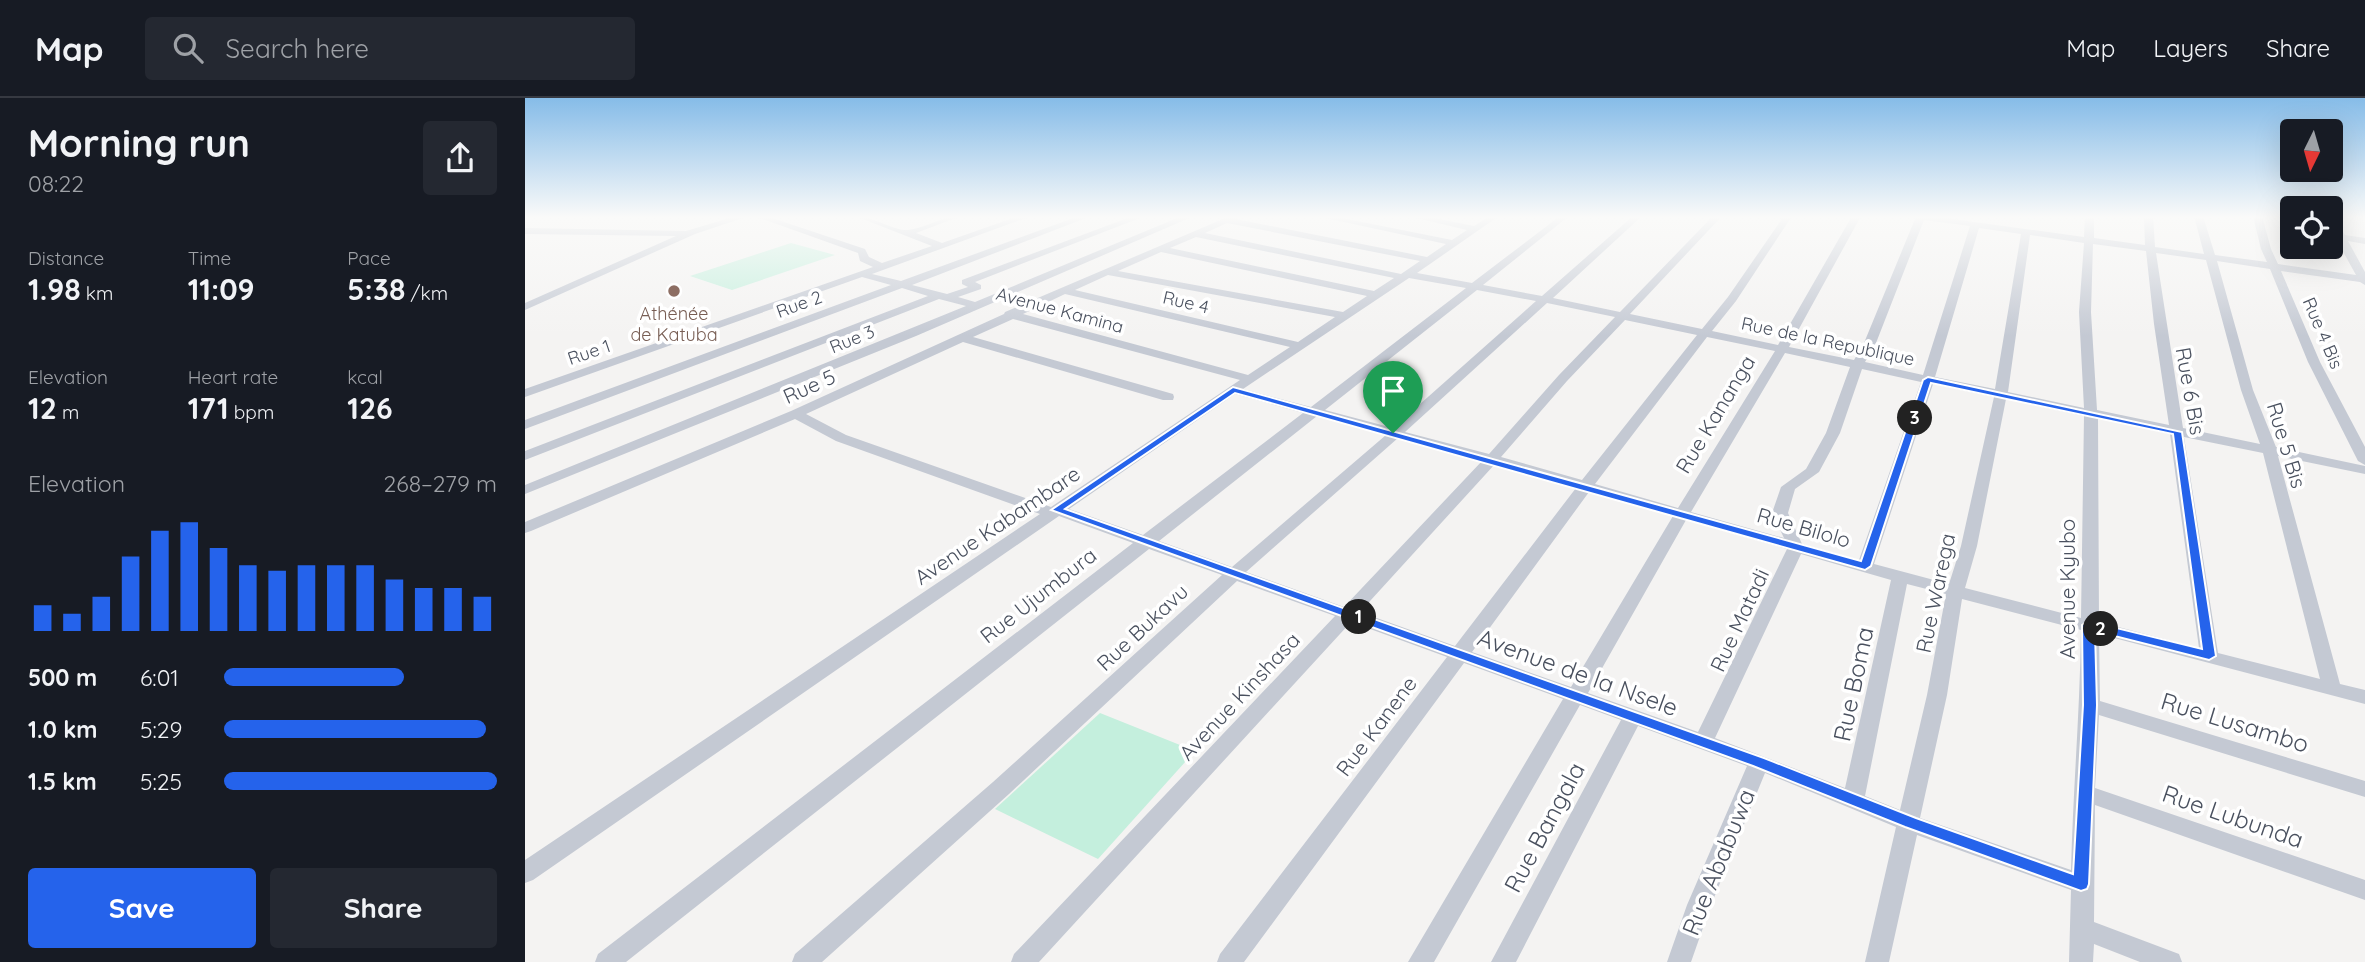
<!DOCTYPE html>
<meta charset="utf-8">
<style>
body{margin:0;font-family:Quicksand,sans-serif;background:#242831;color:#f1f3f6;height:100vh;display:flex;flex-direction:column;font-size:26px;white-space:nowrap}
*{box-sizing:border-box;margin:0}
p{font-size:23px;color:#9ea1a6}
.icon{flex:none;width:38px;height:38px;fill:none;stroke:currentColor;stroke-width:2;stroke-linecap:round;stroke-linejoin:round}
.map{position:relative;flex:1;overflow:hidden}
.sheet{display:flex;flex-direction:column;background:#171b24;width:525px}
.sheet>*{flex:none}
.needle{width:46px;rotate:185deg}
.fabs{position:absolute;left:1755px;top:21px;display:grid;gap:14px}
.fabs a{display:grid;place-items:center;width:63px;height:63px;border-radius:7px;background:#171b24;box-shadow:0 7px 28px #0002;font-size:35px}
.pin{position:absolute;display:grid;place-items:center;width:60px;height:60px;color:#fff;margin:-72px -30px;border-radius:50% 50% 50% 0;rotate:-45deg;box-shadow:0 0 7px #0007}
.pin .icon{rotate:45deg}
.km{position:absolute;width:35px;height:35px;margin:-18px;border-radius:50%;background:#222;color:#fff;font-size:19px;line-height:35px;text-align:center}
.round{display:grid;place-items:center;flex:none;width:74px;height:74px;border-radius:7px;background:#242831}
.overview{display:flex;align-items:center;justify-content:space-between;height:119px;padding:0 28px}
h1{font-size:38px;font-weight:700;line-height:52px}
.metrics{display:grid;grid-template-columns:repeat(3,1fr);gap:10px;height:119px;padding:7px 28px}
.metrics div{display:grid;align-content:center}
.metrics b{font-size:30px;font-weight:700}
.metrics small{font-size:19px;font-weight:400}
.metrics p{font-size:19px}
.chart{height:196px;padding:14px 28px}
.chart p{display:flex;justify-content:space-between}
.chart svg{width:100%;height:126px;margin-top:7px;stroke:#2563eb;stroke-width:6}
.button{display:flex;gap:14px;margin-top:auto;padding:14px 28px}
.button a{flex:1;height:80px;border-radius:7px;background:#2563eb;color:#fff;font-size:28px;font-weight:700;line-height:80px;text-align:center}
.button a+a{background:#242831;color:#f1f3f6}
ul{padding:0 28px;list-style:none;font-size:23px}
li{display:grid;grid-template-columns:112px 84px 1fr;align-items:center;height:52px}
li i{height:18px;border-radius:9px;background:#2563eb}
header{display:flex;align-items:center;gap:42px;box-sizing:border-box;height:98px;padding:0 35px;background:#171b24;border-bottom:2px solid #363941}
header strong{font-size:33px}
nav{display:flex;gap:38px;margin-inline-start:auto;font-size:24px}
.search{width:490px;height:63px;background:#242831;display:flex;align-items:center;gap:18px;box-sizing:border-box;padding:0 24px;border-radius:7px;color:#9ea1a6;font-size:26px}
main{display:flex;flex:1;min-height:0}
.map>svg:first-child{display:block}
</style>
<header>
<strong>Map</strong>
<div class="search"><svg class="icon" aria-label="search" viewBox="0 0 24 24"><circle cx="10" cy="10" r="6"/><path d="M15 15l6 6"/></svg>Search here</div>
<nav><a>Map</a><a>Layers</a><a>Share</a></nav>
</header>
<main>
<section class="sheet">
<div class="overview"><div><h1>Morning run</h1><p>08:22</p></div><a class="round"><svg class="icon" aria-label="share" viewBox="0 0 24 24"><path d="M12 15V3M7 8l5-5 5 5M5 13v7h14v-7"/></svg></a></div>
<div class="metrics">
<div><p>Distance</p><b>1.98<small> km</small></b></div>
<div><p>Time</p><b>11:09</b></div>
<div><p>Pace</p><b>5:38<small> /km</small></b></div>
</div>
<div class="metrics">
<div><p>Elevation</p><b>12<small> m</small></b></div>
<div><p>Heart rate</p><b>171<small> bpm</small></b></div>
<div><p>kcal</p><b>126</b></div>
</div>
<div class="chart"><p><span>Elevation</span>268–279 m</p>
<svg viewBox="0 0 160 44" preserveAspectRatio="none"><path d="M5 44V35M15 44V38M25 44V32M35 44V18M45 44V9M55 44V6M65 44V15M75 44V21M85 44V23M95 44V21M105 44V21M115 44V21M125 44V26M135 44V29M145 44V29M155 44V32"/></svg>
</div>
<ul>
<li><b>500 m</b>6:01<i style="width:66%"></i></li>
<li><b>1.0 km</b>5:29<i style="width:96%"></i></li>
<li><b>1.5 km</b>5:25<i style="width:100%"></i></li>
</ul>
<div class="button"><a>Save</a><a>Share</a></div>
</section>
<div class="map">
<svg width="1840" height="864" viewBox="0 0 1840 864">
<rect width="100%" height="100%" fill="#f4f3f2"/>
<g fill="#c4efdd">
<polygon points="266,145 310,157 207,192 165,178"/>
<polygon points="575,615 670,653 573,761 470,711"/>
</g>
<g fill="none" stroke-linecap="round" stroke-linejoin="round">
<g fill="#c4c9d3" fill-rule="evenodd">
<polygon points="211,118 224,118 170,136 0,212 0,205 151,138 0,136 0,130 161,133"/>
<path d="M229,118H241L340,151L344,159L357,165L407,148L330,118C348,118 368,133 383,132C401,130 417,118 436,118L391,135L417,145L494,118H506L347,176L376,183L554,118H566L387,187L422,196L443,189L437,186V182L608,118H620L450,184L456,187V191L433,199L450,204L657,118H669L391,238L0,396V387L441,208L414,201L0,362V353L403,198L377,190L0,331V322L366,187L337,179L0,299V291L348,169L335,163L333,155Z"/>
<path d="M705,118H715L711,121L902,159L921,146L791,118H807L927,142L942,132L883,118H899L949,128L965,118H974L892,175L947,185L1035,118H1044L958,187L1017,198L1108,118H1117L1028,200L1095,214L1188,118H1197L1105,216L1177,231L1203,199L1259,118H1267L1211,203L1187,233L1253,247L1327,118H1336L1264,249L1329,262L1339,245L1390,121L1386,118H1406L1559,139L1560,118H1569V140L1620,147L1619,118H1628L1630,149L1679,156L1669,118H1678L1690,157L1742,164L1736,151L1728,118H1737L1746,151L1753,166L1831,177L1810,139L1806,128V118H1810L1820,137L1840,140V146L1823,143L1840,174V187L1835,184L1756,173L1795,264L1840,349V367L1833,363L1783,264L1745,171L1692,163L1728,292L1751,349L1840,368V376L1753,358L1815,586L1840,592V606L1574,536L1575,603L1840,683V699L1574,617L1570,690L1840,782V802L1570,707L1569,824L1654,856L1657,864H1615L1569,846L1568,864H1544L1546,792L1392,737L1364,864H1340L1371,729L1240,675L1186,807L1166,864H1142L1162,807L1222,668L1113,628L991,864H966L1096,622L1055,607L909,864H883L1038,601L939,565L719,864H692L695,856L922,559L826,524L514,864H486L489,856L810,518L712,483L484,696L297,864H267L270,856L468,684L697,477L624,451L101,864H70L73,856L608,445L534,418L8,782L0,785V762L515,416L311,343L270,321L6,433L0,435V424L266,313L479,216L480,214ZM1399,122L1445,128L1398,277L1340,264L1351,245ZM702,125L895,163L876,176L680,135ZM1454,130L1496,136L1470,291L1410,279ZM1505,137L1559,145L1554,214L1559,310L1483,294ZM671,139L869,180L849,193L645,150ZM1568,146L1621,153L1629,226L1644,327L1572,312L1566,214ZM636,154L842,198L818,214L593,173ZM1631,155L1681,162L1716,292L1735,346L1658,330ZM583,177L810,219L773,244L550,192ZM884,180L941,190L786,309L718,291ZM952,192L1011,203L868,330L800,312ZM540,196L765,249L723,277L498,216ZM1022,205L1090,219L1034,277L964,356L880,334ZM488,221L715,282L526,409L321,337L281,316L438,244L638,302H648L649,299L648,296L448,239ZM1100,222L1172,237L1057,382L976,359L1042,283ZM1182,239L1250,253L1153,410L1070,386ZM1260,255L1325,269L1301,335L1281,371L1256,389L1247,415L1259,440L1166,414ZM1337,271L1396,284L1334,462L1277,446L1263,415L1270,391L1294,374L1315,335ZM1408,286L1469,299L1436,448L1424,486L1349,466ZM710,296L778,315L618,437L544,411ZM1481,301L1559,318L1556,520L1440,490L1452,448ZM792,318L861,337L707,469L634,443ZM1573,320L1645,336L1674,550L1574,524ZM1659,339L1738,355L1795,581L1693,555ZM873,340L957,363L819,509L721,474ZM970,366L1051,390L930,548L835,514ZM1064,394L1148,418L1046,589L947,554ZM1161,422L1262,451L1173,634L1063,595ZM1276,456L1366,482L1320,690L1190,640ZM1382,486L1421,496L1402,597L1375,712L1340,698ZM1437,501L1556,532C1555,612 1548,692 1546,772L1395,720L1422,597Z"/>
</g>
</g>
<linearGradient id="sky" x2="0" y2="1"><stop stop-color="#86bce8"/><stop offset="0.5" stop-color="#fafaf9"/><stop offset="1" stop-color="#fafaf9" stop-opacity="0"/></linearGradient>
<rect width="1840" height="238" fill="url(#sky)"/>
<path fill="#2563eb" stroke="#fff" stroke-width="2" fill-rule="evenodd" d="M1403,279L1657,334L1691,558L1684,562L1570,533L1572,607L1564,786L1562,791L1556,793L1380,729L1228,668L526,412L708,289L1336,463L1398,282ZM1406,285L1648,336L1677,551L1563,523L1557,527L1558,607L1548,776L1391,720L1239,660L540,411L710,295L1340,472L1346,468Z"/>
<circle fill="#8d6e63" stroke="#fff" stroke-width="2.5" cx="149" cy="193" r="7"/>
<g text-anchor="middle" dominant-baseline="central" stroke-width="7" stroke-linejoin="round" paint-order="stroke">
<g font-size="18" fill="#4a515f" stroke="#fff">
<text transform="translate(661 204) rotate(13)">Rue 4</text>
<text transform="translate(274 206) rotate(-20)">Rue 2</text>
<text transform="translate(535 212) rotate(15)">Avenue Kamina</text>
<text transform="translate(1798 235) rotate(67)">Rue 4 Bis</text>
<text transform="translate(327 241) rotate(-22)">Rue 3</text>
<text transform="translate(1303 243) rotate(12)">Rue de la Republique</text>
<text transform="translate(64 254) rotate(-19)">Rue 1</text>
</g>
<g font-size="18" fill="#785e54" stroke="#fff">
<text x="149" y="215">Athénée<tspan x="149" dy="21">de Katuba</tspan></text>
</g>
<g font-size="21" fill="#4a515f" stroke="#fff">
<text transform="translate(284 288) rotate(-24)">Rue 5</text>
<text transform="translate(1666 293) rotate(80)">Rue 6 Bis</text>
<text transform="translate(1190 316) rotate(-59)">Rue Kananga</text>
<text transform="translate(1762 347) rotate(73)">Rue 5 Bis</text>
<text transform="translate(472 427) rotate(-34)">Avenue Kabambare</text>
<text transform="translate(1279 429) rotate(16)">Rue Bilolo</text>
<text transform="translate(1542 491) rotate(-90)">Avenue Kyubo</text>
<text transform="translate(1410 495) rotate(-78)">Rue Warega</text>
<text transform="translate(513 497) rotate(-38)">Rue Ujumbura</text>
<text transform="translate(1214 522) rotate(-65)">Rue Matadi</text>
<text transform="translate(617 529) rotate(-43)">Rue Bukavu</text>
<text transform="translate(714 598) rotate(-47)">Avenue Kinshasa</text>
<text transform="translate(851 628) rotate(-53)">Rue Kanene</text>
</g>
<g font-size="24" fill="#4a515f" stroke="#fff">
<text transform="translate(1053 574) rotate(20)">Avenue de la Nsele</text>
<text transform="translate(1328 586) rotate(-78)">Rue Boma</text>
<text transform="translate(1710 624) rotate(17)">Rue Lusambo</text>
<text transform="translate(1708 718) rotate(19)">Rue Lubunda</text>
<text transform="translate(1019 729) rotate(-62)">Rue Bangala</text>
<text transform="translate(1193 764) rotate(-68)">Rue Ababuwa</text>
</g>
</g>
</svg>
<div class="fabs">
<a><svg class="needle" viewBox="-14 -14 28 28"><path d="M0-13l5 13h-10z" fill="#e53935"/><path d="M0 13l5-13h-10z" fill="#9ea1a6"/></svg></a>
<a><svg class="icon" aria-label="locate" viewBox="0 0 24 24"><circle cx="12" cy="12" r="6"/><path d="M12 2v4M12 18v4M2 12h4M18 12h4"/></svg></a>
</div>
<div class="pin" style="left:868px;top:335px;background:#1e9e55"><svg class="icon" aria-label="arrive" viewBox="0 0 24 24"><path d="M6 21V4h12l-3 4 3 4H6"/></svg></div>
<b class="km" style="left:834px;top:519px">1</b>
<b class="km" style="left:1576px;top:531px">2</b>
<b class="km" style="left:1390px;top:320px">3</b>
</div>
</main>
